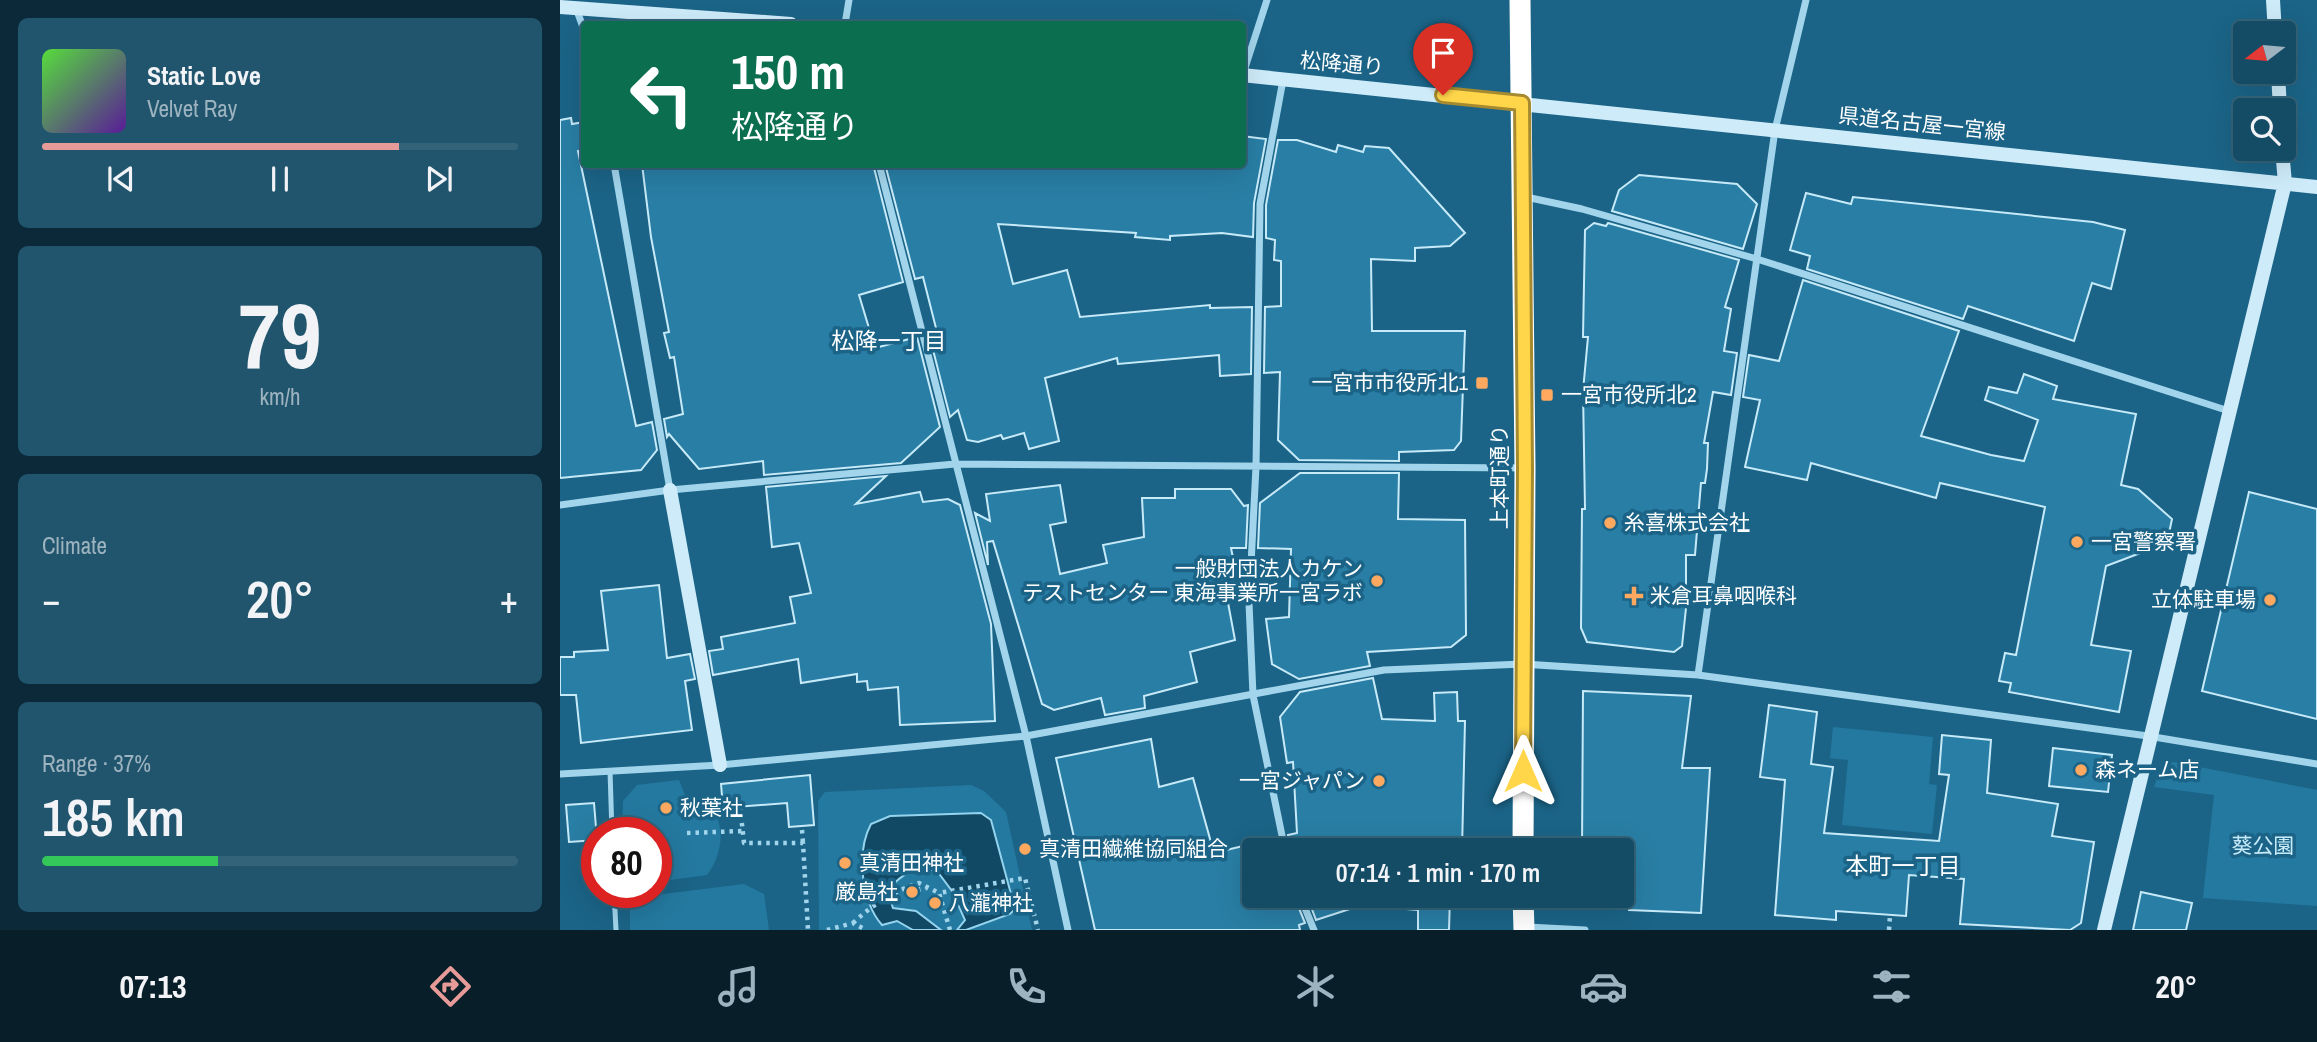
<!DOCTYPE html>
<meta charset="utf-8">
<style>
:root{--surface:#144b65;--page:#21556e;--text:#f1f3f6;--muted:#9db3bf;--line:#336379;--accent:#e69b98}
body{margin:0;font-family:"Archivo Narrow","Noto Sans JP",sans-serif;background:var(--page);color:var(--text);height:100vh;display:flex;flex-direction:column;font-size:26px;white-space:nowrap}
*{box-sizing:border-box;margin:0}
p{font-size:23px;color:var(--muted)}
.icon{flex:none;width:38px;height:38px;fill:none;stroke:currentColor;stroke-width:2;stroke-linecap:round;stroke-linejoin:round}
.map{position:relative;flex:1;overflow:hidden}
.details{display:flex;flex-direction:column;gap:18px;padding:18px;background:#0b2938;width:560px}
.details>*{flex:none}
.guide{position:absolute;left:21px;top:21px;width:665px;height:147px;border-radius:7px;box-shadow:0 7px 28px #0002,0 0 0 2px var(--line);background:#0b6e4f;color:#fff;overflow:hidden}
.needle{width:46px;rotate:254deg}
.controls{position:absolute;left:1673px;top:21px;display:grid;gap:14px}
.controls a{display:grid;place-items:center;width:63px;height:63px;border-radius:7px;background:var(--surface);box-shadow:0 7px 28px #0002,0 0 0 2px var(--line);font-size:35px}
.speed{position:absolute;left:21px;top:817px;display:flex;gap:14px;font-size:35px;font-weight:700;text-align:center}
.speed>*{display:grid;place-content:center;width:91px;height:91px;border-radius:50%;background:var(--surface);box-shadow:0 7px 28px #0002,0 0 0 2px var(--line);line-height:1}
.speed .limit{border:10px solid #d22;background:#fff;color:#111}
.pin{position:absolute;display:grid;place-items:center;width:60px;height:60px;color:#fff;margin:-72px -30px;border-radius:50% 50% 50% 0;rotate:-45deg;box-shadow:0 0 7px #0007}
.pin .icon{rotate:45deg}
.me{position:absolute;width:77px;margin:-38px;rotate:0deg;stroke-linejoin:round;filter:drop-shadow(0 0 5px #0008)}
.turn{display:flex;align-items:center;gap:24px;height:147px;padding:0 35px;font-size:32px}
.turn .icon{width:91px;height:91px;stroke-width:2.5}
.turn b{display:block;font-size:49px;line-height:60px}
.big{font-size:52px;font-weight:600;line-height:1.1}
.details .widget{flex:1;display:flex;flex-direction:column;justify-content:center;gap:10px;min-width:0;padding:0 24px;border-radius:10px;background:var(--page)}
.details .dial{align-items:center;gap:0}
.dial b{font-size:91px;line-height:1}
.song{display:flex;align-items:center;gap:21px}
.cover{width:84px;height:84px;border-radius:10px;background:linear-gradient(135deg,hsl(110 70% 55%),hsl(270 70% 35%))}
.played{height:7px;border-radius:4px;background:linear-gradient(90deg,var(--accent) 75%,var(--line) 75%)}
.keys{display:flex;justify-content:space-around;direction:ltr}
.heat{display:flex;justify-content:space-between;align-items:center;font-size:38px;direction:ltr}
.charge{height:10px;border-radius:5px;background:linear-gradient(90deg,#34c759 37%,var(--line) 0)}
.trip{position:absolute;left:682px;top:838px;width:392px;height:70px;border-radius:7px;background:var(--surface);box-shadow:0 7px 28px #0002,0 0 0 2px var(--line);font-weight:600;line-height:70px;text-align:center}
.tabs{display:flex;height:112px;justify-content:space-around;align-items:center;background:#081e28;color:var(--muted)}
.tabs .icon{width:49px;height:49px}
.tabs .selected{color:var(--accent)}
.tabs b{font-size:32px;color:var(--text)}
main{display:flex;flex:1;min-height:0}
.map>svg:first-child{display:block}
.green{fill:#2479a0}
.water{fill:#114965;stroke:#95d4ee;stroke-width:2}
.building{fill:#297ea5;stroke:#c7eaf9;stroke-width:2}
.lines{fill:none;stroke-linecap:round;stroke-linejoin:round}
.path{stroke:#a2d5ec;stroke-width:4.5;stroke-dasharray:3.5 5;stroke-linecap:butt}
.lane{stroke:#a2d5ec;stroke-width:5}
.street{stroke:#a2d5ec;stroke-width:7}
.secondary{stroke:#ceebf9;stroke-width:14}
.highway{stroke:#fff;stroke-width:21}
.route-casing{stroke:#a68a30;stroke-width:18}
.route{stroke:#ffd54a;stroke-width:12}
.poi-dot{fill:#fea95f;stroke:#1b6487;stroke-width:2.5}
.labels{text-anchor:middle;stroke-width:7;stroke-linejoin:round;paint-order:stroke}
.street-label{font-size:21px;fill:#fff;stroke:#1b6487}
.poi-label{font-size:21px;fill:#fff;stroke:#1b6487;text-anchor:start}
.park-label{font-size:21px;fill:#c7eaf9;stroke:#1b6487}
.neighbourhood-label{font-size:23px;fill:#fff;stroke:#1b6487}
</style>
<main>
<section class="details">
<div class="widget">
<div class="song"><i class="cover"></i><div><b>Static Love</b><p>Velvet Ray</p></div></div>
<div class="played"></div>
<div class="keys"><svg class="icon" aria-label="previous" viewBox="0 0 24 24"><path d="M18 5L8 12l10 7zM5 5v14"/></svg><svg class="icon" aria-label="pause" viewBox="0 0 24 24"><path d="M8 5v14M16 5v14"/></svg><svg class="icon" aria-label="next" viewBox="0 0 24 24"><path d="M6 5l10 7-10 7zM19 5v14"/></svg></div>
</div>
<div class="widget dial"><b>79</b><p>km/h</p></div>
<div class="widget"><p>Climate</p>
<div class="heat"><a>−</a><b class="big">20°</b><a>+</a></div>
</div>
<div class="widget"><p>Range · 37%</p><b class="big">185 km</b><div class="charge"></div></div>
</section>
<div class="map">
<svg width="1757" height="930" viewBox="0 0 1757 930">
<rect width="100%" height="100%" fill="#1b6487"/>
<path class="green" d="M1273,727L1373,737L1369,784L1377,785L1372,834L1282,825L1288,760L1270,758Z
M1614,762L1757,790V906L1643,898L1654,795L1594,787L1602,765Z
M119,780L127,800L142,799C168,817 164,853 147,875L96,882V833H62L63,801L77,785Z
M411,785L424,791L446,812L472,930H259L258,801L265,792Z
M184,884L204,894L209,930H70V910L87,896Z"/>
<path class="water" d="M421,813L431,820L455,909L450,914L406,930H397L405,920L392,891L377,871C354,864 342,875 327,890L333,908L356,911L381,930H353L337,921L322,925C301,901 296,852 311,824L330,816Z"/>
<path class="building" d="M11,118L12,124L24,122V150L18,151L76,426L92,422L97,450L81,470L0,478V120Z
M682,136L706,139L694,203L693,237L662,233L610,236V240L575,237L576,233L438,224L453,284L507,270L520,317L650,305V308L692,307L691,374L660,376L659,355L558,364L557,358L485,378L499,441L469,449L464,433L443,439L441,435L418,442L407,440L398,410L390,417L369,334L377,332L363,277L355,279L325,164H682Z
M718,140H737L776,152L778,145L803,152L805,146L829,148L905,233L890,246L855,248V261L811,259L812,331H905L901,441L894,450L839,452V461L739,460L718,440L720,372L704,373L705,307L721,306V261L714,260L715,240L706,238V205Z
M82,164H313L343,282L299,295L315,348L357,337L380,427L341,463L204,475L203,461L139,469L109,434L107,437L104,419L123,414L114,357L110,358L104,333L109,332L91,237Z
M1079,175L1177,184L1197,204L1183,249L1052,211L1059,190Z
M1246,193L1291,204L1293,197L1533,222L1565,230L1551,289L1532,283L1514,341L1408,306L1403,319L1247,269L1250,256L1230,250Z
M1034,223L1046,226L1048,223L1179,260L1165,307L1171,309L1164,351L1177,353L1171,395L1153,392L1144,443H1148L1147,469L1145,483H1141L1135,555H1126V608L1122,646L1114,652L1027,642L1021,628L1022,509H1025L1023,391L1028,337H1023L1025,230Z
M1243,280L1399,331L1361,436L1431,455L1464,461L1478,420L1425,400L1429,387L1457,393L1464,374L1497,386L1493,399L1576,414L1561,485L1578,489L1612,519L1607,543L1546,566L1531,645L1571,651L1559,712L1449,692L1451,683L1439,681L1445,653L1456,655L1485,507L1380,483L1376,498L1251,463L1247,480L1185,467L1200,400L1183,397L1189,355L1219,361Z
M740,473H839L838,519L905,520L906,635L891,647L807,652L810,666L739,679L712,664L706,619L729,617L731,549L698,548L700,503Z
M326,476L296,504L360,492L363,502L388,499L400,505L431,624L435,721L340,725L338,687L308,690L307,681L297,682V674L241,683L238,659L153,675L149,651L163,649L161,637L235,623L230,597L251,593L239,543L212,547L206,487Z
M500,485L506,522L490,525L500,574L547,563L543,545L584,537L582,498H615V489H671L684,506L688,505L686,548H671L676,573L663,576L675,640L630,652L637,682L584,696L585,708L545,715L541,698L494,710L482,704L433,541L427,542L428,565L415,513L430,521L426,494Z
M1689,492L1757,509V719L1642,691Z
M99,585L107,658L130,654L135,679L125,681L132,730L21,743L16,695H0V657H14V652L48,650L41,591Z
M813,678L822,719L875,721L874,693L897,692L898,721H905L902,850H731L728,835L737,833L733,762L727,763L720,717L740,692Z
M1023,691L1131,696L1122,768H1150L1141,913L1069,910V882H1062V850H1022Z
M1209,705L1257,712L1251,764L1273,767L1264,833L1379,841L1389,775L1379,774L1382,735L1431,740L1427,793L1498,804L1492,836L1534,842L1521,923L1510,930L1400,924L1404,879L1349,875L1346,916L1276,911V920L1215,915L1225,780L1200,777Z
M591,739L599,787L633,778L654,853L716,838L719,850H695V896H734L745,923L739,925L740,930H535L496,758Z
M1493,748L1552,755L1548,792L1489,786Z
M250,775L254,825L229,827L227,803L163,808L161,784Z
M34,803L37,840L9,842L6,805Z
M1581,892L1632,903L1626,930H1573Z
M747,896H830L756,920Z
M847,896H890L889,930H858V910L847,909Z"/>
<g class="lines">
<path class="path" d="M180,806L184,843H243L248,930
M242,830L243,843
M127,833L183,831
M357,890L367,888
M293,923C312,905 334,891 359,883L379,893
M267,930L293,923L306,930
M390,930L379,893L465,878L478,930
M1329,930L1330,915"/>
<path class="lane" d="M50,771L52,833
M54,892L56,930"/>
<path class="street" d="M16,8L24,30
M285,24L289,0
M683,74L707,0
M723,80L700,204L696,467L689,603L693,695L725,850
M54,164L110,490
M319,164L466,736L508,930
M966,197L1022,209L1197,259L1669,411
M0,505L110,490L395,464L964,468
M1138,675L1215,130L1246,0
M0,774L160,765L466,736L824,670L962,664L1138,675L1588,736L1757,764
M740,896L754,930
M968,927L1025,930"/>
<path class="secondary" d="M1713,0L1715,33
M0,7L231,24
M1718,72L1720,110
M682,75L1757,187
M110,490L160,765
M1544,930L1725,183L1722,149"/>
<path class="highway" d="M960,0L965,468L963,850
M963,896L964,930"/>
</g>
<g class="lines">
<defs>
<path id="route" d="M883,95L962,103L965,468L963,771"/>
</defs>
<use href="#route" class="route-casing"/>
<use href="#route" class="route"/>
</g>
<g class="poi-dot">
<rect x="915" y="376" width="14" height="14" rx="3.5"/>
<rect x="980" y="388" width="14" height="14" rx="3.5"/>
<circle cx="1050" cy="523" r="7"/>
<circle cx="1517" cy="542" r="7"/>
<circle cx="817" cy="581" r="7"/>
<path d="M1070.5 585.5h7v7h7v7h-7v7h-7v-7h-7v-7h7z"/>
<circle cx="1710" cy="600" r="7"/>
<circle cx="1521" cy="770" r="7"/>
<circle cx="819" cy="781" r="7"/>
<circle cx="106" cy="808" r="7"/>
<circle cx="465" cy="849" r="7"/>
<circle cx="285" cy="863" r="7"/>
<circle cx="352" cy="892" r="7"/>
<circle cx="375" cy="903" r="7"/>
</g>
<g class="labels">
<g class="street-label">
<text transform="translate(782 64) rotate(5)" y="7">松降通り</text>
<text transform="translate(1362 124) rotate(6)" y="7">県道名古屋一宮線</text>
<text transform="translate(940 477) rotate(-90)" y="7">上本町通り</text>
</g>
<g class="poi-label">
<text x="908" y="390" text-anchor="end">一宮市市役所北1</text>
<text x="1001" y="402">一宮市役所北2</text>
<text x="1064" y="530">糸喜株式会社</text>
<text x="1531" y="549">一宮警察署</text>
<text x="803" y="576" text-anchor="end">一般財団法人カケン<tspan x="803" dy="24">テストセンター 東海事業所一宮ラボ</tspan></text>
<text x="1090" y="603">米倉耳鼻咽喉科</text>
<text x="1696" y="607" text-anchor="end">立体駐車場</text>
<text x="1535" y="777">森ネーム店</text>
<text x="805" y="788" text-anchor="end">一宮ジャパン</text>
<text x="120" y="815">秋葉社</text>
<text x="479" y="856">真清田繊維協同組合</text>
<text x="299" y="870">真清田神社</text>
<text x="338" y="899" text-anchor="end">厳島社</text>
<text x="389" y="910">八瀧神社</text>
</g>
<g class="park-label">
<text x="1703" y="853">葵公園</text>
</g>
<g class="neighbourhood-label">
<text x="329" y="349">松降一丁目</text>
<text x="1343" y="874">本町一丁目</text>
</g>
</g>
</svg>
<div class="controls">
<a><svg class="needle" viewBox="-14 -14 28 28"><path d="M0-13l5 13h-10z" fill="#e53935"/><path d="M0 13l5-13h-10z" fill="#9db3bf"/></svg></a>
<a><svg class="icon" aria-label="search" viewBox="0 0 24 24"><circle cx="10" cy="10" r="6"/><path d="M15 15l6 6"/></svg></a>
</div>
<div class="speed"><div class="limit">80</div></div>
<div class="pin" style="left:883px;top:95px;background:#d93025"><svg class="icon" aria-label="arrive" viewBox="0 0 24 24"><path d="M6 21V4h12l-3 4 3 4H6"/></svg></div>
<svg class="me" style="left:963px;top:771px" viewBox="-20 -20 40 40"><path d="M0-17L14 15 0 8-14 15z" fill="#ffd54a" stroke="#fff" stroke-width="4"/></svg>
<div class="trip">07:14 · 1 min · 170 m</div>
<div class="guide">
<div class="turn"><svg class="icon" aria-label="left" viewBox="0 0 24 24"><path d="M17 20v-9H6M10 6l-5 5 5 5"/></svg><div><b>150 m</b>松降通り</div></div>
</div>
</div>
</main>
<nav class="tabs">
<b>07:13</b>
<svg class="icon selected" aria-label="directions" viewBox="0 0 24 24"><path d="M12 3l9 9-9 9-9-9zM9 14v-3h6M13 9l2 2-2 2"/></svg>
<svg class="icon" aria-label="music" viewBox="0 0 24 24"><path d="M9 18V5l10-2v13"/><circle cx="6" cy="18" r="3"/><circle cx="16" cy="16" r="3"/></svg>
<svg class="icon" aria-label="phone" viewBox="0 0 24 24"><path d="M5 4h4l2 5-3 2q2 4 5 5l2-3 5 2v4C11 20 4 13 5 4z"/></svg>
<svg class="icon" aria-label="climate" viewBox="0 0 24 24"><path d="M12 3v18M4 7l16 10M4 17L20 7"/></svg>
<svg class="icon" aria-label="car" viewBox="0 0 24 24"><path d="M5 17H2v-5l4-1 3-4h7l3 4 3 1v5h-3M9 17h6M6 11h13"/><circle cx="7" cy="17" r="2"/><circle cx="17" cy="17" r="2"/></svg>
<svg class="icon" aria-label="filters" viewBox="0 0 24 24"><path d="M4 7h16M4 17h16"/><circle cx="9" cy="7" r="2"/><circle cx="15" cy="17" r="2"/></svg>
<b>20°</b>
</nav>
